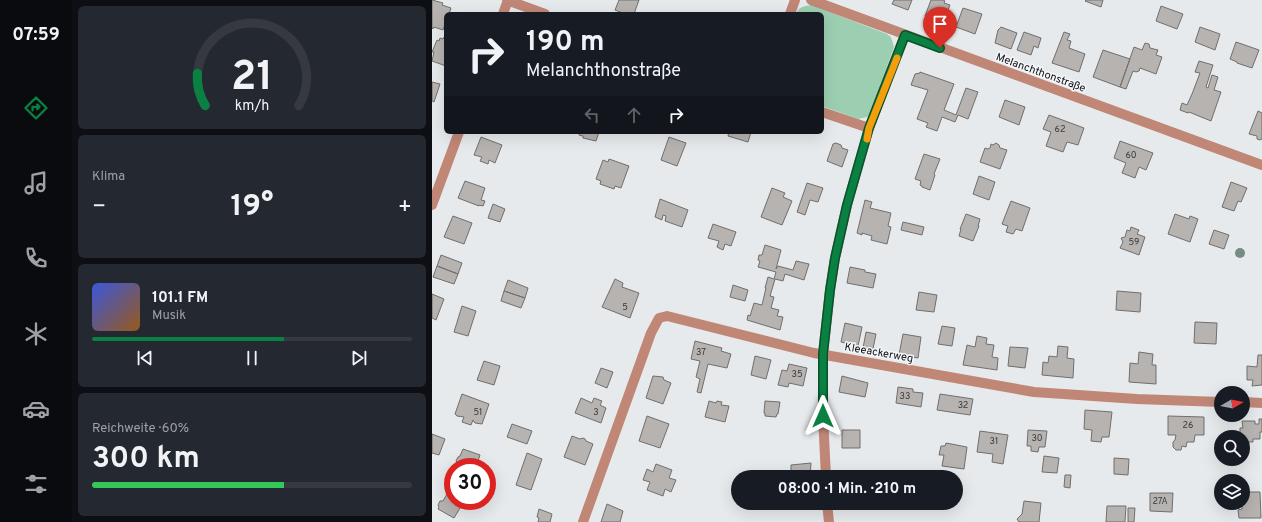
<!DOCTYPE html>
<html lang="de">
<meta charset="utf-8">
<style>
:root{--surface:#171b24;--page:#242831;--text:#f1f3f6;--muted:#9ea1a6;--line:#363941;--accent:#0b8043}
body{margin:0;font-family:Overpass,sans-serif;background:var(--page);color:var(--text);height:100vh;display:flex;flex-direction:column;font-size:15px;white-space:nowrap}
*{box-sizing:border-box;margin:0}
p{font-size:13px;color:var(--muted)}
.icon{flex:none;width:22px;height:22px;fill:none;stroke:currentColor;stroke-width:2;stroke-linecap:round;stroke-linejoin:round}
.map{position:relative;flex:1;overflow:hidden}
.drawer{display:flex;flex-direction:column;gap:6px;padding:6px;background:#0d0f14;width:360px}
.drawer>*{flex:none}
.banner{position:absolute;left:12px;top:12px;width:380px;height:122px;border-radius:6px;box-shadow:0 4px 16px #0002;background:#171b24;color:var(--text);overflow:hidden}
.needle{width:26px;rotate:80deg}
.tools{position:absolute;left:782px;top:386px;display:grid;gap:8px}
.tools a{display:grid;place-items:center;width:36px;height:36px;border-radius:50%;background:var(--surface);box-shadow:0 4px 16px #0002;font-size:20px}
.speed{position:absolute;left:12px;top:458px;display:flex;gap:8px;font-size:20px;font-weight:700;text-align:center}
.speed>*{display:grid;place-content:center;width:52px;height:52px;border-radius:50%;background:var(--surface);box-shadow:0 4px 16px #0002;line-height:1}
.speed .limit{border:6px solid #d22;background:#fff;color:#111}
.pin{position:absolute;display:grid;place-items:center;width:34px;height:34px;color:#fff;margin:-41px -17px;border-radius:50% 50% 50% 0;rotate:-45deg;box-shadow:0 0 4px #0007}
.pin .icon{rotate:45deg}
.me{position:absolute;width:44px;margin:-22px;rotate:0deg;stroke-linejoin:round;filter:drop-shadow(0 0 3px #0008)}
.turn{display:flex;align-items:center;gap:14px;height:84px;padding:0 16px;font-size:18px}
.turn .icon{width:52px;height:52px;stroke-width:2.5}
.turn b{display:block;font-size:28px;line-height:34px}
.lanes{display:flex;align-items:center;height:38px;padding:0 16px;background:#0003;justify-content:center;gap:20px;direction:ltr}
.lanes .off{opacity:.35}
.big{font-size:30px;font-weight:700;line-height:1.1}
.drawer .tile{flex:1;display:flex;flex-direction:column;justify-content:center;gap:6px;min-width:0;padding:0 14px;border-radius:6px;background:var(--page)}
.drawer .dial{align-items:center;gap:0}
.dial svg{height:104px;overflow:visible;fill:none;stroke:var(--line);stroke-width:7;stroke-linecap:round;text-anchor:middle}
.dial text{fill:var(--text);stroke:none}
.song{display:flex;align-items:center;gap:12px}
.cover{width:48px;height:48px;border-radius:6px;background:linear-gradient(135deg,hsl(230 70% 55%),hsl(30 70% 35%))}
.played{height:4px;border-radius:2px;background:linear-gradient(90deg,var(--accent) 60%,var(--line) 60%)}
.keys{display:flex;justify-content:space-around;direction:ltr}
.heat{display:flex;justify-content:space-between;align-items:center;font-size:22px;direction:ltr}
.charge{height:6px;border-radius:3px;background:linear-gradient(90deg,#34c759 60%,var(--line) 0)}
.trip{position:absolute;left:299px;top:470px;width:232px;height:40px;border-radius:20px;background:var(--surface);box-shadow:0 4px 16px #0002;font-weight:700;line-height:40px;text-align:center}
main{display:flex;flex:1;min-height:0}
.dock{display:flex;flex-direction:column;width:72px;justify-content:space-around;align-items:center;background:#090b0e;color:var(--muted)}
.dock .icon{width:28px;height:28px}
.dock .current{color:var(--accent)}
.dock b{font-size:18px;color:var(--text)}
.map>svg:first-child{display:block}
.green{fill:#9ccfb2}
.building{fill:#b6b3b1;stroke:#716f6d}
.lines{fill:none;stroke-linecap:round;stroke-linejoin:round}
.minor{stroke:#c08777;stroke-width:10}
.tree{fill:#778c83}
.route-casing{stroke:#07532c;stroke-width:10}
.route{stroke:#0b8043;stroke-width:7}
.slow{stroke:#f59e0b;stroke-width:7}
.labels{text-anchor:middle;stroke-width:3;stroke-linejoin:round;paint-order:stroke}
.number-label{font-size:9px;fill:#3a3a3a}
.street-label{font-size:11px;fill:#101112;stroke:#f4f7fa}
</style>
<main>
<nav class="dock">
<b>07:59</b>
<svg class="icon current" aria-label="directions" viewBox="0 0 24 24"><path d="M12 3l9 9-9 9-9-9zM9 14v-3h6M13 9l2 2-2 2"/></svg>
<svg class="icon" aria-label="music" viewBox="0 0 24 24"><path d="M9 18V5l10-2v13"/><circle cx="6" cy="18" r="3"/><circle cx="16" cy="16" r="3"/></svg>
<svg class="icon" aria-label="phone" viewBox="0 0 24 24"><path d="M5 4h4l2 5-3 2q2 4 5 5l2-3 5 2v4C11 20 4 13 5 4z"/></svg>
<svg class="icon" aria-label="climate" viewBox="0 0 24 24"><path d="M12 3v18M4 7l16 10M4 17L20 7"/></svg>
<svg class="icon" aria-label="car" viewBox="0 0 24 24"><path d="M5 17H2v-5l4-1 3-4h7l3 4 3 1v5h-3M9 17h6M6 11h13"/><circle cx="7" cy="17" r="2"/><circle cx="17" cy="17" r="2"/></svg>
<svg class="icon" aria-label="filters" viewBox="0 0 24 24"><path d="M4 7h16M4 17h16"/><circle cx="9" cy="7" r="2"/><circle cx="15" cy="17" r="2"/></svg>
</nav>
<section class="drawer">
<div class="tile dial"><svg viewBox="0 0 100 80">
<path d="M14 69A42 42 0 1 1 86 69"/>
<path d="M14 69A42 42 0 0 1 8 44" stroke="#0b8043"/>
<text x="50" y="56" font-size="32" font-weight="700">21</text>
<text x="50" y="72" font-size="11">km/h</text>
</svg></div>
<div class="tile"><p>Klima</p>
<div class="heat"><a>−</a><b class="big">19°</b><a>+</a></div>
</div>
<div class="tile">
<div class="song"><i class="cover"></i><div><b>101.1 FM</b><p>Musik</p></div></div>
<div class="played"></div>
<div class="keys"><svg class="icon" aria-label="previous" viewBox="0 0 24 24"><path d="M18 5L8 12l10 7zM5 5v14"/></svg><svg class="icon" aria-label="pause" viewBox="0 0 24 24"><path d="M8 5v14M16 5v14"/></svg><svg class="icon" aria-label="next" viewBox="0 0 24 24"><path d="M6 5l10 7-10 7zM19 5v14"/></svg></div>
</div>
<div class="tile"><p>Reichweite · 60%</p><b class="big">300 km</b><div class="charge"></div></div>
</section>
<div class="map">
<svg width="830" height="522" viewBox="0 0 830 522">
<rect width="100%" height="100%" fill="#e7eaec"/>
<path class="green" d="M379,5L455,34L459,37L462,47L438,114L435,117L426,119L390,106V14H364C366,7 373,6 379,5Z"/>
<path class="building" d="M0,0L11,3L10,5L19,8L17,14H14V21L11,30L2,27L1,29L0,28Z
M187,0H207L202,14H193L183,10Z
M462,0H480L476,10L460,4Z
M499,0H511L513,1L512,3L518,5L511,22L493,16Z
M654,0H671L669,7L653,1Z
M729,6L751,14L745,29L724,21Z
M531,8L550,14L543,34L524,27Z
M569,27L585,33L579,49L563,43L566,30Z
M768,27L788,34L783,50L763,42Z
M592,32L609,38L606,48L602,46L599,55L585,50Z
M632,32L638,34L635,40L639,41L637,48L653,54L647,72L620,63Z
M12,37L14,38V66L0,61L2,52H0L5,40L7,41L8,38L11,39Z
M804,42L827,50L820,68L805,63V62L798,59Z
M713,43L717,44L718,48L726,50L724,55L730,57L724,74L708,68L707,71L704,72L701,71L694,89L688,87L702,47L710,50Z
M671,50L698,59L688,87L661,77Z
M767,61L781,65L774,87L776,88L780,75L786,77L782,90L789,92L779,121L757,112L756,113L748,110L750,103L755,105L760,94L768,73L763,72Z
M488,72L522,84L512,110L524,115L534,88L546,92L536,119L526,115L523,122L510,117L505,131L494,127L496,123L485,119L496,90L479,85L483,74L488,73Z
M0,82L8,84L2,102L0,101Z
M573,100L593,107L587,125L567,117Z
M826,111L830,113V139L828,140L825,139V136L817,134Z
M617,115L652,128L646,145L635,142L631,152L614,146L619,132L611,129Z
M148,132H167L164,141L151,138V136L147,135Z
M297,132H319L316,142L296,136Z
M49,137L70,145L63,163L57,160L56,164L48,161L50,157L42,155Z
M237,137L254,143L245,166L229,160Z
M688,141L721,153L714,170L707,167L703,178L690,173L694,163L682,158Z
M404,143L409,145L410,148L416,150L410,167L395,161L401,144Z
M564,143L567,145L568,148L575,150L568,169L548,162L553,148L556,149L558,148L559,144L561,145Z
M492,154L508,159L502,174L503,175L498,190L490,187V186L488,185L489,181L483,179Z
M177,159L197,166L189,188L183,186L182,189L168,184L169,181L164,179L171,160L176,162Z
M547,176L563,182L557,200L541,194Z
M33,181L53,188L49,200L53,201L51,206L47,205V206L26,198Z
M799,182L815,188L809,202L806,201L802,211L790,207Z
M375,183L391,188L386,202L378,200L373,215L365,212Z
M340,188L353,193L351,197L360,201L350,225L329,217Z
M228,199L256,210L250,227L233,221L234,216L231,215L230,220L223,217Z
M433,200L440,202L438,208L459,213L456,226L459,227L455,244L439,240L440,236L430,233V235L425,233Z
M579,201L598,208L590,231L584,229L581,234L574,232L576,226L570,224Z
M61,204L73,209L68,222L56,218Z
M534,214L548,219L546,226H547L541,241L527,236L529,229H528Z
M743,214L757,219L758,216L766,219L758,242L736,234Z
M21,216L40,223L32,244L12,237Z
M471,222L492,227L490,235L469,230Z
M281,224L304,232L299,246L293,244L291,250L285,247L287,241L276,238Z
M699,227L707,230L705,234L713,237L707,255L688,248L691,242L689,238L693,237L695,230L698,231Z
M782,230L797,235L792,249L777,244Z
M333,245L349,250L344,269L346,266L361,270L364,261L377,264L372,280L353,274L351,281L343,279L338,296L342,297L339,308L347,310L345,316L351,317L348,330L315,320L316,315L318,316L322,303L330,305L334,288H333L336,277L342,279L344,272L326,267L328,261L326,260L327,255H330Z
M9,255L30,263L26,274L5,266Z
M5,266L26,274L22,284L1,277Z
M418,267L433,270V272L444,274L441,288L415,283Z
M183,279L191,283L190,287L207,293L198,318L170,307Z
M76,280L96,288L93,298L72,291Z
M301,285L316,290L313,301L298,297Z
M72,291L93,298L89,308L69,301Z
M685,291L709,293L708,312L684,310Z
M487,292L505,295L502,312L484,310Z
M0,294L12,299L4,320L0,318Z
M30,306L44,311L36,336L22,332Z
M763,322L785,323L784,344L762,343Z
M413,323L430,327L426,346L409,342Z
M510,326L523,328L520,346L506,344Z
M434,332L444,334L441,349L431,348Z
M471,334L489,337L486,358L467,355Z
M545,336L555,338L554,344L562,345L560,357L566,358L565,370L531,365L535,345L543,347Z
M263,341L290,348L289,351L299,354L295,368L276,364L269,393L265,392L268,379L264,377L268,361L259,359Z
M626,346L636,347L635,358L642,359L641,378L610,375L611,362L616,363L617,356L625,357Z
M578,347L596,348L593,368L576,366Z
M707,352L721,354L720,365H724V384L697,382L698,363L706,364Z
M826,355H830V385L820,386L821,380H815V366L825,367Z
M323,356L339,360L334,379L319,375Z
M52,361L68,366L62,385L45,380Z
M357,364L375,368L371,386L357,383L356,387L346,385L350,370L355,371Z
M169,368L181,372L175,388L163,383Z
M221,376L231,377L232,380L239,383L231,404L214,398Z
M410,376L436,383L433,397L407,392Z
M466,387L481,389V392L491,393L489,407L464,403Z
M30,394L57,404L50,424L43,423L41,420L39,425L30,422L32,417L25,416L23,414Z
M508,394L541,399L538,415L505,410Z
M149,398L160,403L162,398L170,401L168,405L174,408L169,423L143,413Z
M277,401L284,403L285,401L290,402L289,405L297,406L293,422L273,417Z
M333,401L348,402L346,414H345L344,417L333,416V413H332Z
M653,410L680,412L677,437H670L669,442L659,441L660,430L652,429Z
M215,416L237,424L228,448L207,441Z
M736,416L772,417V435H763L762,442H755L754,447L750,446L749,450H744L741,447V442L743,440L744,435H736Z
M827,419H830V432H828V439H821V442H811L810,434H808V428H811L810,421H823V424H827Z
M80,424L100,431L95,444L75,437Z
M410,430H428V448H410Z
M596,430L615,431L613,447H607L606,452L599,451V446H595Z
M548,431L576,435L571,464L560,462L561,454L545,452Z
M0,434L13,439L7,455L0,453Z
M140,436L148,439L151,438L153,439L154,441L161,444L153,465L132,457Z
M514,443L535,447L532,469L510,466L512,455H507L509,446H513Z
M31,449L48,455L44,467H30L25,465L26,464L24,461L26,457L28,456Z
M95,453L110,459L99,490L84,485Z
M612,456L627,458L625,473L610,472Z
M682,458L697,459L696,475L682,474Z
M379,463L378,477H348V473H359V465Z
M224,464L240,470L237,478L244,480L239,492L233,489L231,496L215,490L218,482L211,480L215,469L221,472Z
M633,475H639L638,488L632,487Z
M811,492H828L829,518H807L806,510L810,509Z
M718,493H741L740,512L718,511Z
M15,494L21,497V501H28L31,503L22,518L6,509L7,507L6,505L8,501H11Z
M592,501L609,503L607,522H587L585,519L590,514Z
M412,503H430V508L412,509Z
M175,504L191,511L188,522H169Z
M675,506H694L693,522H674Z
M696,508H703L702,522H696Z
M107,509L120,514L118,522H106L107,518L105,517Z"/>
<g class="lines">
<path class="minor" d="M75,0L113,14
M379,0L830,165
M71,14L76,0
M358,14L363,0
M390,112L437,128
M0,205L27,132
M811,402L830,403
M394,477L391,416V354L398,290L403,258L415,205L437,128L473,35
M395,503L397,522
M151,522L219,333L227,318L235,316L382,353L602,392L705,399L789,402"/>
</g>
<circle class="tree" cx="808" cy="253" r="5"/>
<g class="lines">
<defs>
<path id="route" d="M391,416V354L398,290L403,258L415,205L437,128L473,35L508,48"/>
</defs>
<use href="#route" class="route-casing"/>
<use href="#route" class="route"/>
<path class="slow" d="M435,139L437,128L465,58"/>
</g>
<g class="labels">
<g class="number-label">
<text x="628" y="132">62</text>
<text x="699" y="158">60</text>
<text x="702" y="245">59</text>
<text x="193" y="310">5</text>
<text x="269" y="355">37</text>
<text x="365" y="377">35</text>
<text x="473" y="399">33</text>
<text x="531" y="408">32</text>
<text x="46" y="415">51</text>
<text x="164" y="415">3</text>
<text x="756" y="428">26</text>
<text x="605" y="441">30</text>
<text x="562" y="444">31</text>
<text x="728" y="504">27A</text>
</g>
<g class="street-label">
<text transform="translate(609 72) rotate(20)" y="4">Melanchthonstraße</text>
<text transform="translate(447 352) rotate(10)" y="4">Kleeackerweg</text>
</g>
</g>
</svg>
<div class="tools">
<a><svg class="needle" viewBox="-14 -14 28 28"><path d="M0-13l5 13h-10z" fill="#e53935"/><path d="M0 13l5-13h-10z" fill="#9ea1a6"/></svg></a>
<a><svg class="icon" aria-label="search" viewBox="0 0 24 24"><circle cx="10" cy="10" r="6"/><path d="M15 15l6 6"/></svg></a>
<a><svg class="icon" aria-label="layers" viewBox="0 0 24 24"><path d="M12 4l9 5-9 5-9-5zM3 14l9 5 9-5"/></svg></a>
</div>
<div class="speed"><div class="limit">30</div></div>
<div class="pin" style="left:508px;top:48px;background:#d93025"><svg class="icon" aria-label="arrive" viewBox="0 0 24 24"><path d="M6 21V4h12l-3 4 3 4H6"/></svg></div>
<svg class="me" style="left:391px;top:416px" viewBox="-20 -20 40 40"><path d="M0-17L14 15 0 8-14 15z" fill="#0b8043" stroke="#fff" stroke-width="4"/></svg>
<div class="trip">08:00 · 1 Min. · 210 m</div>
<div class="banner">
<div class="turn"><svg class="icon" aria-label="right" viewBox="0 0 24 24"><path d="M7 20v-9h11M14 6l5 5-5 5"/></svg><div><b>190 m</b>Melanchthonstraße</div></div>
<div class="lanes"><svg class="icon off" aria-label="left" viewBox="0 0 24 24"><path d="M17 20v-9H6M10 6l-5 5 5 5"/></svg><svg class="icon off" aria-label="ahead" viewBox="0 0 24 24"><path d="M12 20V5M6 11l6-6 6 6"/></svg><svg class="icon" aria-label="right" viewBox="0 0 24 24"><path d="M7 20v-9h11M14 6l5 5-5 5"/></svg></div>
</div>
</div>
</main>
